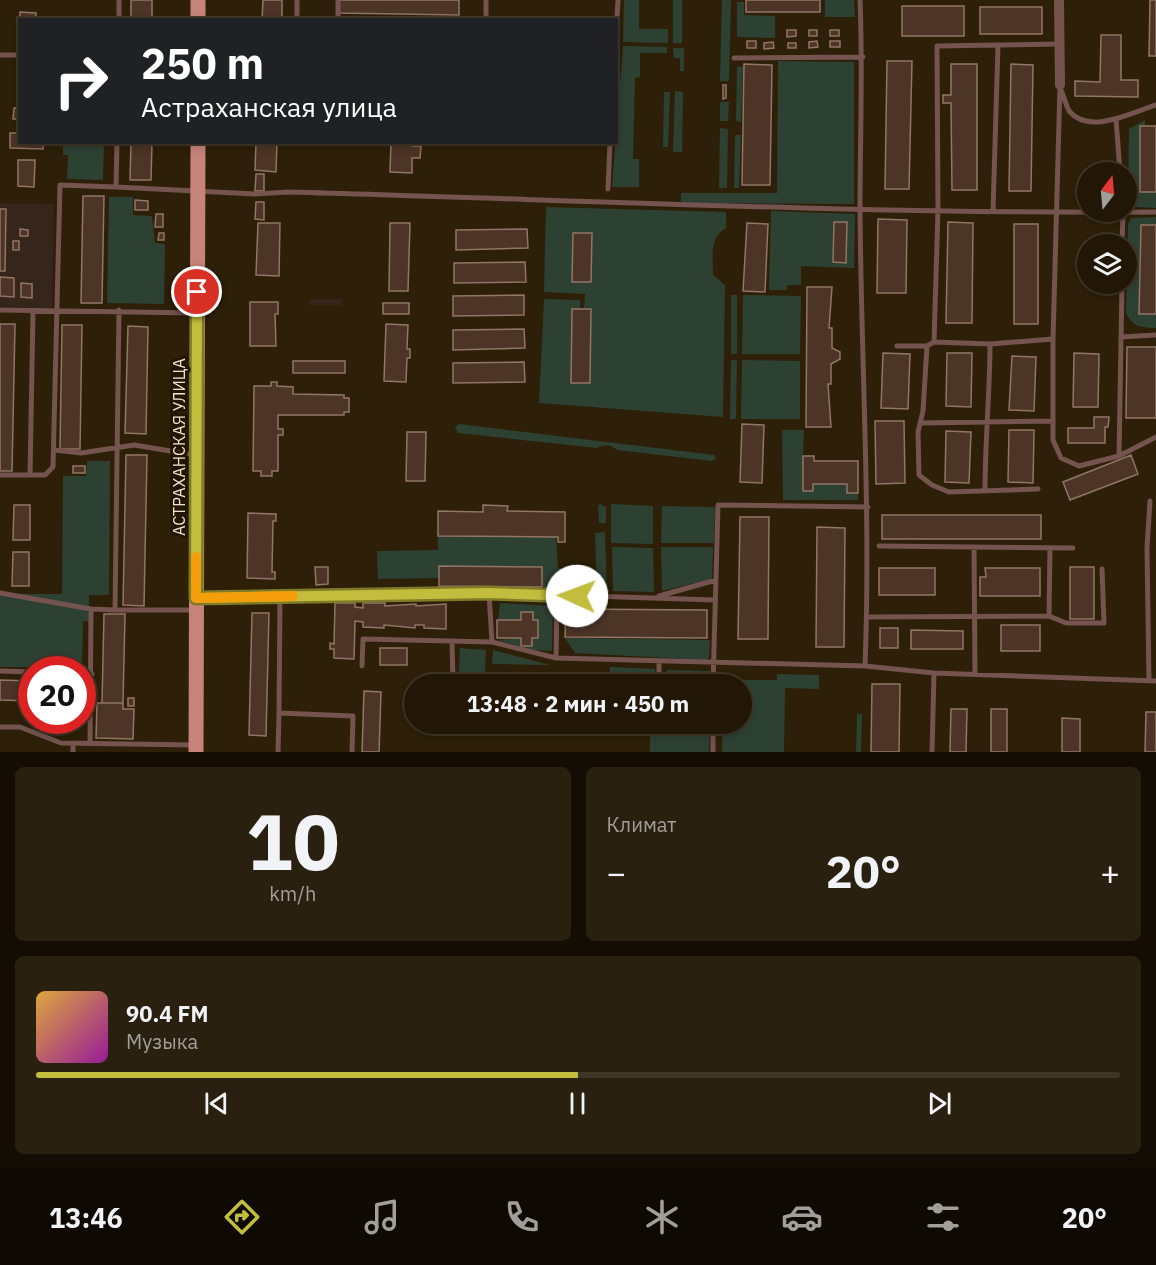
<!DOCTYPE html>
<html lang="ru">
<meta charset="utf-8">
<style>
:root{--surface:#221706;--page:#2a2010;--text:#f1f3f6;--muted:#a29f9b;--line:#3f3628;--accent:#c3bd3e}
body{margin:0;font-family:"IBM Plex Sans",sans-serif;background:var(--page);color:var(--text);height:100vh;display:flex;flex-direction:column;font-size:22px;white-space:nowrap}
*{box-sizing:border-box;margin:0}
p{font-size:20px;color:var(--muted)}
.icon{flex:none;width:33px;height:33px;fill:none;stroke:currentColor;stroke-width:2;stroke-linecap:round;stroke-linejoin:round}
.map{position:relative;height:752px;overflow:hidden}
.details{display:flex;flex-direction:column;gap:15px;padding:15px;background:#130d03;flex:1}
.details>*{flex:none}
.hud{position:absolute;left:18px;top:18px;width:600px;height:126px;border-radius:0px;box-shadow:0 3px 9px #0003,0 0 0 2px var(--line);background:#202124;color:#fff;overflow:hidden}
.needle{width:39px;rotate:16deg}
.controls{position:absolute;left:1077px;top:162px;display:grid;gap:12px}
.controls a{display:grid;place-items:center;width:60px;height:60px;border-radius:50%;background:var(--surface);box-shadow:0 3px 9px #0003,0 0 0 2px var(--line);font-size:30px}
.speed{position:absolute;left:18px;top:656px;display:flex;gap:12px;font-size:30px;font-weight:700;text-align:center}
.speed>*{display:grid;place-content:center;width:78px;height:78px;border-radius:50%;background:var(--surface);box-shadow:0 3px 9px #0003,0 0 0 2px var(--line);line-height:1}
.speed .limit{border:9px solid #d22;background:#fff;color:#111}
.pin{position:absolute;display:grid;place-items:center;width:51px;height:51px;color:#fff;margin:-26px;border:3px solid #fff;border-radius:50%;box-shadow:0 2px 6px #0007}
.me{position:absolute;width:66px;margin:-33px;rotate:272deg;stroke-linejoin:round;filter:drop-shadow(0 0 4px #0008)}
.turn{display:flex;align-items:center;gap:21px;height:126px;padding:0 24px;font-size:27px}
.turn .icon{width:78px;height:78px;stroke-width:2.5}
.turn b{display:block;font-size:42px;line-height:51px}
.big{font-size:45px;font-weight:700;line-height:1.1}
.details .widget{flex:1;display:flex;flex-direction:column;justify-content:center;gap:9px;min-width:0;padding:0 21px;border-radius:9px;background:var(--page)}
.details .dial{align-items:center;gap:0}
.dial b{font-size:78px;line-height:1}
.song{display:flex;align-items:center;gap:18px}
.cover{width:72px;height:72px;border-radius:9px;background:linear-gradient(135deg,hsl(40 70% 55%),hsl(300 70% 35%))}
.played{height:6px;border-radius:3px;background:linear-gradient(90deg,var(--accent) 50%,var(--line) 50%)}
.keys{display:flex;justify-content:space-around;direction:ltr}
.heat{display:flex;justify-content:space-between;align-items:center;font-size:33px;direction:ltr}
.details .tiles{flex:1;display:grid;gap:15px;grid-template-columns:1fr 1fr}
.widget:last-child{grid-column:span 2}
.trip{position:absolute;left:404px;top:674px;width:348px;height:60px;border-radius:30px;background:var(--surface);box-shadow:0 3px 9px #0003,0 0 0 2px var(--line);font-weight:700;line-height:60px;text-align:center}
.tabs{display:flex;height:96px;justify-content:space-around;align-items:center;background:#0e0902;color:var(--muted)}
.tabs .icon{width:42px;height:42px}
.tabs .active{color:var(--accent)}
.tabs b{font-size:27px;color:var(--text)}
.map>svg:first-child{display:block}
.industrial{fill:#35251b}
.green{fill:#2d4133;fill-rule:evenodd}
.building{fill:#4c3426;stroke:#917566;stroke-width:1.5}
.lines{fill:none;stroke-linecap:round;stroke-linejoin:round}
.service{stroke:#75534e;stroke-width:5}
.minor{stroke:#75534e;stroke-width:10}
.primary{stroke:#c78379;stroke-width:15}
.route-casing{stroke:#7f7b28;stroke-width:15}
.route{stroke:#c3bd3e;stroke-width:10}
.slow{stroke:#f59e0b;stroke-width:10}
.labels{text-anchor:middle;stroke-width:6;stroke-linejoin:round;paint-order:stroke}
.street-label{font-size:16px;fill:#ece3d5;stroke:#231601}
</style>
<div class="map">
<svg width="1156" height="752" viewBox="0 0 1156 752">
<rect width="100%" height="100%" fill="#2d1f08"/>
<path class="industrial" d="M0,203L54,204L52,307L49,309L0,306Z
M309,299H342V305H309Z"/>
<path class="green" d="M624,0H639V29H668V43L623,42Z
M673,0H682V43H673Z
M722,0H731L729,81H720Z
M825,0H854L855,17H825Z
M737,2H744V15L775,16V38L737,37Z
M623,46L667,47V53H640V77L635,78L633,159H639V187H612Z
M673,48H684V71H680V58H674Z
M778,61L854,62V204L681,203V193H777Z
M737,66L743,67L741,122L736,121Z
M675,91L683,92L682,152H673Z
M664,92H670L668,147H663Z
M720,102H729L728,121H720Z
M1145,120V126L1140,127V192H1156V208L1134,207L1128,200L1129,129Z
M720,128L728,129L727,188H719Z
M735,135H741L739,188H734Z
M63,143H104L103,180L67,179L68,155H63Z
M109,197H133V215L152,216L155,243L165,244L164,304L107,303Z
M546,207L726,212V228C709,237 713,258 713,275L725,285L723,417L539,403L544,299L580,300V308H584L585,294L544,292ZM573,233H592L591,282L572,281ZM572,309L591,310L590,383L571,382Z
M771,211L855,214L854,268L801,266V285H787V290H769ZM834,222H846L845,263L833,262Z
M1156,217V225H1141L1140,314H1156V328C1141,328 1133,327 1126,313L1128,224L1131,218Z
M731,295H737V354H731Z
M743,295L801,296L800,354H742Z
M731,360H737L736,419H730Z
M742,360L800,361V419H741Z
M459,424L714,455L716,459L712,461L617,450C611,444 604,444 597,448L458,433L455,428Z
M782,430H804L803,456L813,484H847V493H858V500H783Z
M87,461H110L109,595H89V621H83L82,667H0V594H62L63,476H86Z
M600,504L606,507V522L603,524L599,522L598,506Z
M611,504L653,506V544L611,543Z
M662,506L715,507L714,543H661Z
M605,532L607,593H597L595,533Z
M438,536L556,537L558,568L567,569L568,593L542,587V567L439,566V578L378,579L377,551L438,550Z
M612,547L653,548L654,592L613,591Z
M661,547H713L712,579L662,591Z
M500,603L553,606L552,651L531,650L498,640L521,638V646H532V638H538V620H498Z
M565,638L710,640L709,658L705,660L575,653Z
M460,648L486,650L485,672H459Z
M493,650L550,665L492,664Z
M610,667L655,669L657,684H610Z
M667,670L710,671V684H665Z
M777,674L819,675V689L785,688L784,752H722L723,723H741V684H723V680H777Z
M857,714H862L861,752H856Z
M650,723H710L709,752H650Z"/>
<path class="building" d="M131,0H152V20H131Z
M263,0H282V20H262Z
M338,0H459V15L338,13Z
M746,0H820V12H746Z
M1150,0H1156V56H1149Z
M902,6H964V36H902Z
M980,7H1042V34H980Z
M20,12L36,13V20H20V41H19Z
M787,30H796V36L787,37Z
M809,30H817V36H809Z
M830,30H839V36H830Z
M1101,35H1121V80H1138V97L1075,96V81L1100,82Z
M747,41H756V48H747Z
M817,41L818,47L809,48V42Z
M830,41H840V47H830Z
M773,42L774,48L764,49V43Z
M788,43H796V48H788Z
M887,61H912L909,189H885Z
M744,64L772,65L770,185H742Z
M951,64H977V190H952L951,103H943V95H951Z
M1011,64L1033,65L1031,191H1009Z
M723,85H726V98L723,99Z
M14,108H20V142H44L43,149L10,148V133H19V119H13Z
M1140,126H1156V192H1140Z
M131,142H152L151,180H130Z
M256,142H277L276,172L255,170Z
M391,142H413V146H421L420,158H412V173L390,172Z
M18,160H35L34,187L18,186Z
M256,174H264V191H255Z
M83,196H104L102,303H81Z
M135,200L148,201V210H135Z
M256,202H264V220L255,219Z
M0,209H6L5,271H0Z
M156,214H163V227H155Z
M878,219L907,220L906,293H877Z
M834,222H847L846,263L833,262Z
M948,222L973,223L972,323H946Z
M258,223H280L279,276L256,275Z
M390,223H410L408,291H389Z
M747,223L768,224L765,292L743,291Z
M1014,224H1038V324H1014Z
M1141,225H1156V314H1139Z
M20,229L28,230V236H20Z
M527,229L528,248L456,250V230Z
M159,233H164V240H158Z
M573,233H592L591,282H572Z
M13,241H19V250H13Z
M525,262L526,282L454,283V263Z
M0,277L14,278V297L0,296Z
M21,283L32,284V298L21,297Z
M807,287H832L829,328H832V348L840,352V359L831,364V384H828L831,427H806Z
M524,295V315L453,316V296Z
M250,302H278V314H275L276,346H250Z
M383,303H409V314H383Z
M572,309H591L590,383H571Z
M0,324H15L12,471H0Z
M386,324L408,325L407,349H410V358H407L406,382L384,381Z
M62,325H82L80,449H60Z
M128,326L148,327L146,434L125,433Z
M524,329L525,348L453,350V330Z
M1127,347H1156V418H1126Z
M883,353L910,354L908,409L881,408Z
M947,353H972L971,407L946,406Z
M1074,353L1099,354L1098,407H1073Z
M1012,356L1036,357L1034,411L1009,410Z
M293,361H345V373H293Z
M524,362L525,382L453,383V363Z
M271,382H277V386L293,387V394L344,395V398H349V412H344V415H278V429H283V435H278V471H272V476H261V471H253L254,386H271Z
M1094,417H1109L1108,427H1105V443H1068V428H1094Z
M875,421H904L905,483L876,484Z
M742,424L764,425L762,483L740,482Z
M1009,430H1034L1033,483L1008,482Z
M946,431L971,432L969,483L945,482Z
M407,432H426L425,481H406Z
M126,455H147L144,606L123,605Z
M1131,455L1138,474L1070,500L1063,482Z
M803,456H814V461H858V493H847V484H813V491H803Z
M73,466H85V473H73Z
M14,505H30V540H13Z
M483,505L508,506L507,511L565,512V542H558V537L438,536V511L483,512Z
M248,513L276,514V521H273L272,572H275V579L247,578Z
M882,515H1041V539H882Z
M740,517H769L768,639H738Z
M817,527L845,528L844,647H816Z
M13,552H29V586H12Z
M439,566L542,567V587L439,586Z
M315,567H328V584L316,585Z
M1070,567H1094V619H1070Z
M570,568H587V580H570Z
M879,568H935V595H879Z
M985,568H1040V596H980V577H986Z
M335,603H355V607L363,608V603H385V606L416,604V606L446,604V629L424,628V625H415V628L384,625V628L363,627V622L355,621L354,659L334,658V649H330V643L334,644Z
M566,609L707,610V638L565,637Z
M521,612H533V620H538V638H532V646H521V638H497V620H521Z
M252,613H269L266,736L249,735Z
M104,614H125L123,703H102Z
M1001,625H1040V651H1001Z
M880,628H898V648H880Z
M911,630L963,631V649H911Z
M380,648H407V665H380Z
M0,680L32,681V701L0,700Z
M499,681L606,682V684H499Z
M872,684H900L899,752H871Z
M364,691L381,692L379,752H362Z
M128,698H134V706H128Z
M97,703H123V709H134L133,739L96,738Z
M951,709H967L966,752H950Z
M991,709H1007V752H991Z
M1146,712H1156V752H1145Z
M1062,718L1080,719V752H1062Z"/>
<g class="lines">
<path class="service" d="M486,0V20
M860,0C863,70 860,139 860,208C861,362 871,512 865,666
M338,19L456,20
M338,19V0
M119,20V0
M297,20V0
M616,33L618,0
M998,45L1059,44
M0,55H20
M734,58L863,57
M1061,90C1064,96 1066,107 1070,112C1090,135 1133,112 1156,105
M1116,119L1120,172
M117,142L116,187L255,194L289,192C578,200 867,214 1156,212
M608,189L610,142
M993,211L998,45L937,46L938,210L934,342L927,346L923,411L918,432L919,475L932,485L949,492L1038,489
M1122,244L1123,212
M0,310L195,313
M119,310L115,610H195
M1121,337L1156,335
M1053,339V440L1061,458L1079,466L1119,456L1156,437
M934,342L990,344L1053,339L1060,85
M897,346H927
M920,423L1053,421
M54,450L81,453L134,445L195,455
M1119,456L1122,284
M0,475H45L53,467L60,185L116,187
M30,475L33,312
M985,490C985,440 990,393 990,344
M879,546L1073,548
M974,548L975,673
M0,593L91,609L115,610
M557,595L715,600
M659,596L716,580
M197,598L489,593
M1049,616L1050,548
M867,617L1049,616L1066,623H1104L1102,569
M452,641L453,684
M556,658L557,595L489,593L492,642L556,658L865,666L934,673L1156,681
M362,666L363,639L492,642
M0,671L32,672
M82,674H92
M1149,681L1147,548L1150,501
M659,684V661
M713,684L718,505L868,507
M279,713L280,597
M0,727H20L61,743L194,745
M90,743L91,609
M73,752V743
M278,752L279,713L353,716L352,752
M713,752V723
M932,752L934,673"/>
<path class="minor" d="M1059,0L1060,85"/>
<path class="primary" d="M198,20V0
M196,752L198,142"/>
</g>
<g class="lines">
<defs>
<path id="route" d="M197,292L196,598L489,593L577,596"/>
</defs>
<use href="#route" class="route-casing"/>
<use href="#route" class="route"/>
<path class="slow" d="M196,557V598L293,596"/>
</g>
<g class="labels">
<g class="street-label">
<text transform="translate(179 447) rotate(-90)" y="6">АСТРАХАНСКАЯ УЛИЦА</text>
</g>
</g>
</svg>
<div class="controls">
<a><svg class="needle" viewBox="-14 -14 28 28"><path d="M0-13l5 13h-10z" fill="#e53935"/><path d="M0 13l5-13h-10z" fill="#a29f9b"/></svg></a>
<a><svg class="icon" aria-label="layers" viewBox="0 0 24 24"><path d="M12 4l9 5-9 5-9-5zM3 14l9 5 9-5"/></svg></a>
</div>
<div class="speed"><div class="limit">20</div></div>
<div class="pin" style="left:197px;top:292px;background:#d93025"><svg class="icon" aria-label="arrive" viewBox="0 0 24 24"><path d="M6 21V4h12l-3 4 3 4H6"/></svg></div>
<svg class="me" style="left:577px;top:596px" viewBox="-20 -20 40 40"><circle r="19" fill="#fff"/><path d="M0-13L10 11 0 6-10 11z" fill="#c3bd3e"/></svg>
<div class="trip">13:48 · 2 мин · 450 m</div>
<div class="hud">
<div class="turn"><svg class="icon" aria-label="right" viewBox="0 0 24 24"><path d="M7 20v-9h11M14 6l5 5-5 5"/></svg><div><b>250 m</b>Астраханская улица</div></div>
</div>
</div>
<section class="details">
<div class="tiles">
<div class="widget dial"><b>10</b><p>km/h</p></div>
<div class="widget"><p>Климат</p>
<div class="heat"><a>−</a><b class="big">20°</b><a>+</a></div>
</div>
<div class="widget">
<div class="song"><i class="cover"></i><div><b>90.4 FM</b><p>Музыка</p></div></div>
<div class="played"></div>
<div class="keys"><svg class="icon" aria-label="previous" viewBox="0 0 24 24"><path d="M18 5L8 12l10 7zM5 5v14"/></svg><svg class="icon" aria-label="pause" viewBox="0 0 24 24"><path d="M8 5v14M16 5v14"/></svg><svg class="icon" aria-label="next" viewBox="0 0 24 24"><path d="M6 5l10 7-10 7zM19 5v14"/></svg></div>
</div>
</div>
</section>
<nav class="tabs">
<b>13:46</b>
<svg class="icon active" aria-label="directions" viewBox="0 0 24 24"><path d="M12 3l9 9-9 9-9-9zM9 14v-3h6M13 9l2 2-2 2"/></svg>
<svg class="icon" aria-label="music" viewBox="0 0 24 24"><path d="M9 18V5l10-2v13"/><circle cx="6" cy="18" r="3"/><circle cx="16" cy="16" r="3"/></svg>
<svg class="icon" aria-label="phone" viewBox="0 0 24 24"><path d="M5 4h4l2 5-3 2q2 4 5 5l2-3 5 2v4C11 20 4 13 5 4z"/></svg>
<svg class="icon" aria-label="climate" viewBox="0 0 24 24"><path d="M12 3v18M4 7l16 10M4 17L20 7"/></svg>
<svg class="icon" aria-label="car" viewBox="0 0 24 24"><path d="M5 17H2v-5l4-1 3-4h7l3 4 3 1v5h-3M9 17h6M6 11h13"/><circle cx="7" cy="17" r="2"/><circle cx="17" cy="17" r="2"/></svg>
<svg class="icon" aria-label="filters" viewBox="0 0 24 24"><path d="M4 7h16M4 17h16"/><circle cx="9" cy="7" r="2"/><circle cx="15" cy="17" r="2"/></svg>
<b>20°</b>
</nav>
